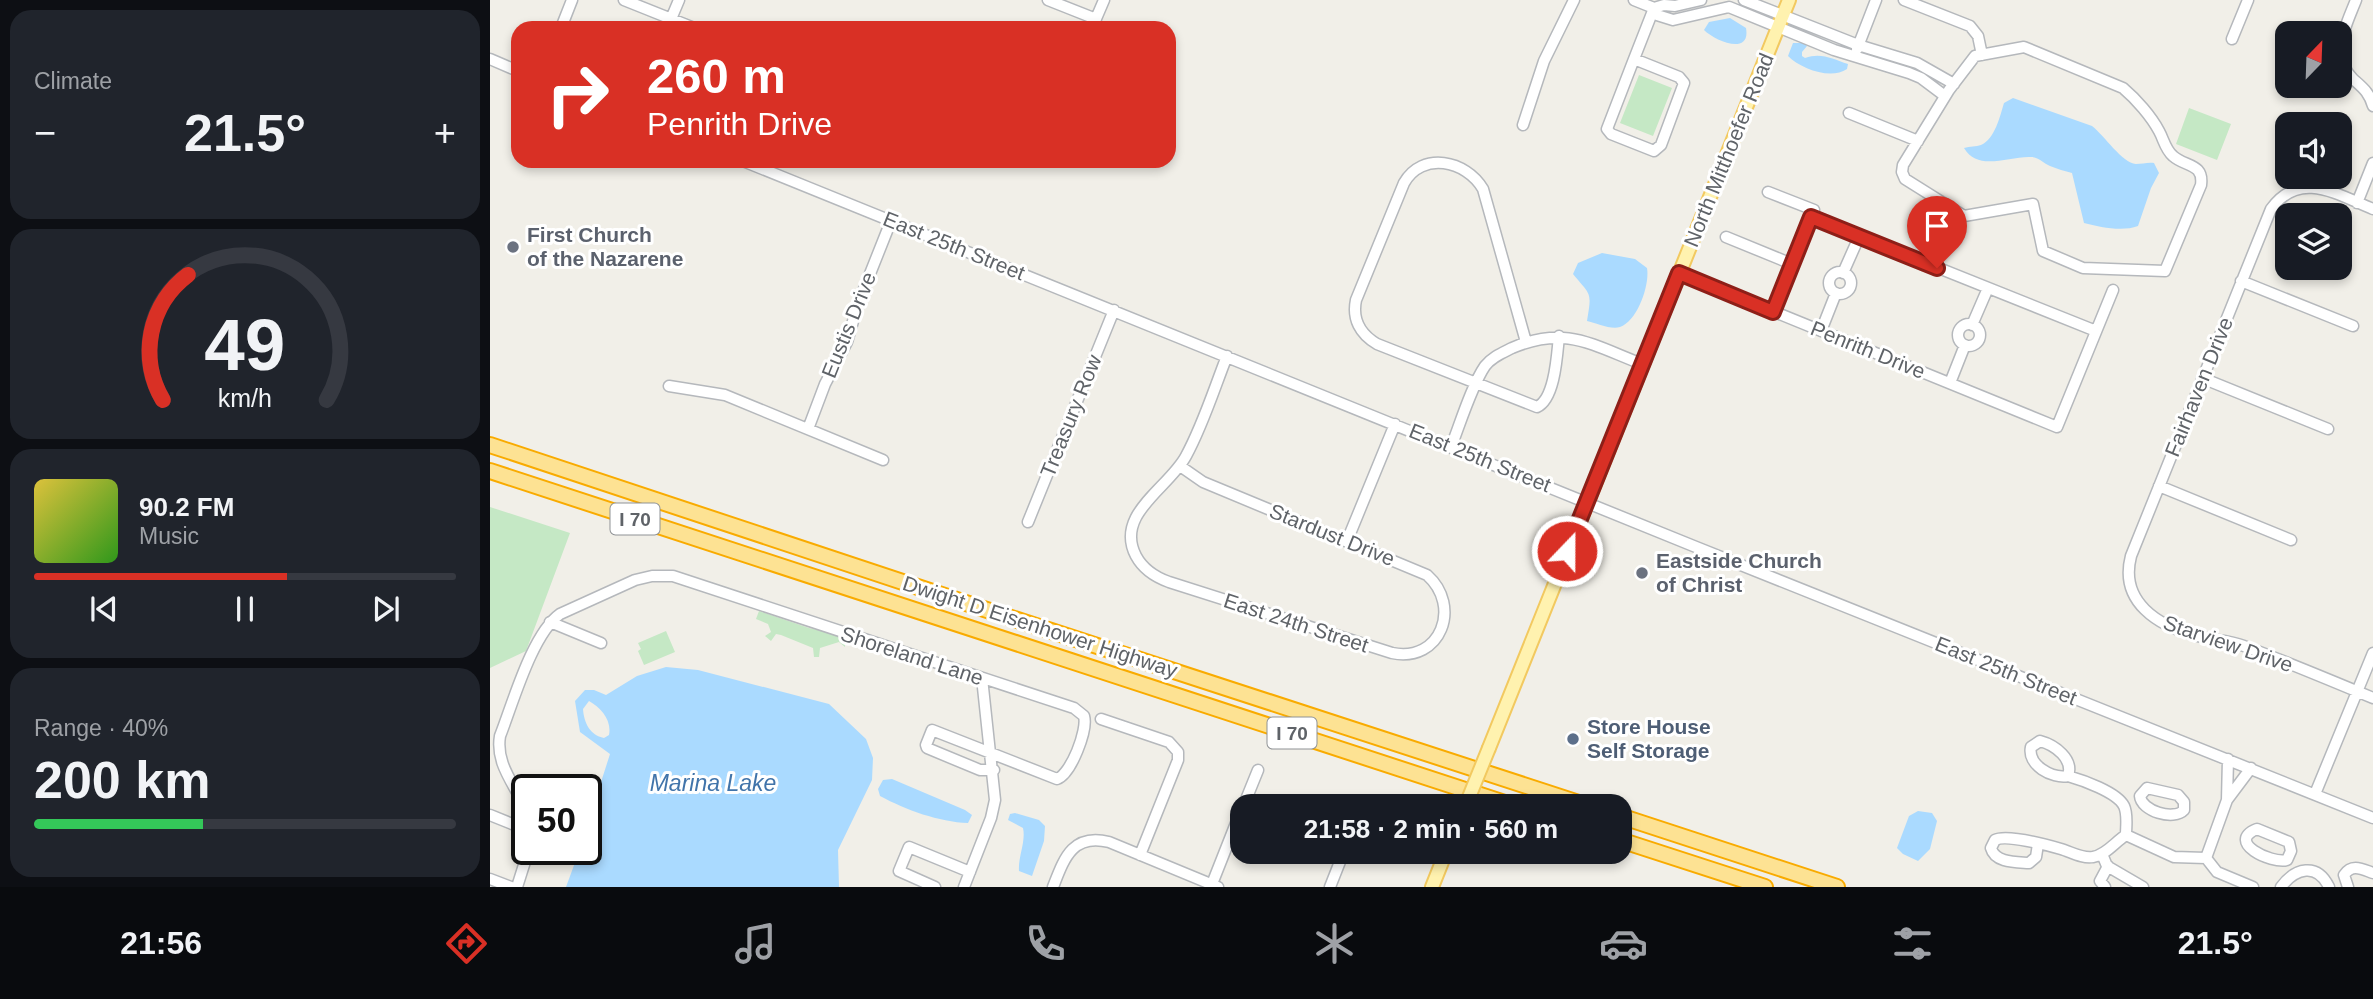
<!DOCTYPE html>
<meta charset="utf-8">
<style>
:root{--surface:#171b24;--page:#20242c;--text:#f1f3f6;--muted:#9ea1a6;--line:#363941;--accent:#d93025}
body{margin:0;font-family:Helvetica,sans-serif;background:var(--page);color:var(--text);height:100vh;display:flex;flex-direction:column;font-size:26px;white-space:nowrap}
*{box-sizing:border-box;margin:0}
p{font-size:23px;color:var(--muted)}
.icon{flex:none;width:38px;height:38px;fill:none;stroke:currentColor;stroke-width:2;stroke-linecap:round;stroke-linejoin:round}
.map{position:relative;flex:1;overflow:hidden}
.details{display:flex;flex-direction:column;gap:10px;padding:10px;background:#0d0f14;width:490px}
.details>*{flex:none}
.guide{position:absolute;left:21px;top:21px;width:665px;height:147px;border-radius:21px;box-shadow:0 4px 10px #0003;background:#d93025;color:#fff;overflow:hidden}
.needle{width:46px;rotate:23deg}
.controls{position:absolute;left:1785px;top:21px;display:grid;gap:14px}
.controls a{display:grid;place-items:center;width:77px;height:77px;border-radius:14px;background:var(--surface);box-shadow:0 4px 10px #0003;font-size:35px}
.speed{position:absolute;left:21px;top:774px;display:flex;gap:14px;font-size:35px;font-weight:700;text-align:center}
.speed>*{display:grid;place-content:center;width:91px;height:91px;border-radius:50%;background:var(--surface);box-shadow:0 4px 10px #0003;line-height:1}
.speed .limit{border:4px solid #111;border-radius:10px;background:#fff;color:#111}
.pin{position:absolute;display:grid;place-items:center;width:60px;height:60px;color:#fff;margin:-72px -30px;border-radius:50% 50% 50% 0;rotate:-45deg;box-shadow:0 0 7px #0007}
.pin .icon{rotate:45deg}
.me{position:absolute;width:77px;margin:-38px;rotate:22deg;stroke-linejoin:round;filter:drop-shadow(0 0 5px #0008)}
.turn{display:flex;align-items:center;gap:24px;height:147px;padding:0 21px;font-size:32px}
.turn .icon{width:91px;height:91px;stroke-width:2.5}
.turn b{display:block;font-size:49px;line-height:60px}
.big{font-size:52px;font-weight:700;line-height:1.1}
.details .tile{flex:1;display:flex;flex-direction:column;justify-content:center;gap:10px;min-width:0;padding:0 24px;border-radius:21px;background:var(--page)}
.details .dial{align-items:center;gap:0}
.dial svg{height:182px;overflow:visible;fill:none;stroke:var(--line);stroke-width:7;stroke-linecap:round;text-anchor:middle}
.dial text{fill:var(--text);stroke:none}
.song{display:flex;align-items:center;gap:21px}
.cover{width:84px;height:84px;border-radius:10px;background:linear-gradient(135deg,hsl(50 70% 55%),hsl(110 70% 35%))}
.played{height:7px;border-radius:4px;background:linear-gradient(90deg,var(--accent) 60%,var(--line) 60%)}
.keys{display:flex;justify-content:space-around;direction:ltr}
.heat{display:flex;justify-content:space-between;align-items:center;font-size:38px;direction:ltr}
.charge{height:10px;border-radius:5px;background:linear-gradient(90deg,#34c759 40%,var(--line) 0)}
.trip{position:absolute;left:740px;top:794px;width:402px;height:70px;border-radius:21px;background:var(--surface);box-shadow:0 4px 10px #0003;font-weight:700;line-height:70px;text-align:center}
.tab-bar{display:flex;height:112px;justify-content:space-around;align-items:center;background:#090b0e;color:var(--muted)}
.tab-bar .icon{width:49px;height:49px}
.tab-bar .on{color:var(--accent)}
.tab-bar b{font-size:32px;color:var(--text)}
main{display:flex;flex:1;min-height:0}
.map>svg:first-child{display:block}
.green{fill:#c5e8c5}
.water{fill:#aadaff;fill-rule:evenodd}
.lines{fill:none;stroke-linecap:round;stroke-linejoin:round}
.minor-casing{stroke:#b5b8bc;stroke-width:13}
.major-casing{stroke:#f2c960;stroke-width:16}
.highway-casing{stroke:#f9ab00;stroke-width:18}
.minor{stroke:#fff;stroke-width:10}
.major{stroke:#fff2af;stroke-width:12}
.highway{stroke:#fde293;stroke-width:14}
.major-bridge-casing{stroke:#f2c960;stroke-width:16;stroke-linecap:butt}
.major-bridge{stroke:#fff2af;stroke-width:12}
.route-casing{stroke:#8d1f18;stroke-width:18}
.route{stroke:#d93025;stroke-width:12}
.worship-dot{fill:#6b7280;stroke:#fff;stroke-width:2.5}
.service-dot{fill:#5c6f8a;stroke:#fff;stroke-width:2.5}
.labels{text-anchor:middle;stroke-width:6;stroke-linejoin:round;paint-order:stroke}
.shield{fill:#fff;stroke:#8f9295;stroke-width:2}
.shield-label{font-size:19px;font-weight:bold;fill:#5f6368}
.street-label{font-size:21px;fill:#5f6368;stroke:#fff}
.worship-label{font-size:21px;font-weight:bold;fill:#5b616d;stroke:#fff;text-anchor:start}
.service-label{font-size:21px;font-weight:bold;fill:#4e5e75;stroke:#fff;text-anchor:start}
.water-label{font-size:23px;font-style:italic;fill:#4174aa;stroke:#fff}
</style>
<main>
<section class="details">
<div class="tile"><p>Climate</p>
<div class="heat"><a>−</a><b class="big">21.5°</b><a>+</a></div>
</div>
<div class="tile dial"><svg viewBox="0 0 100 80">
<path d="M14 69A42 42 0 1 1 86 69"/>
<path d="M14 69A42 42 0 0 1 25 14" stroke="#d93025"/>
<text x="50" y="56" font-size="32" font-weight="700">49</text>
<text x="50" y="72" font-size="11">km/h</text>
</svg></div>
<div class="tile">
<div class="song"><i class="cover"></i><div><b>90.2 FM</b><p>Music</p></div></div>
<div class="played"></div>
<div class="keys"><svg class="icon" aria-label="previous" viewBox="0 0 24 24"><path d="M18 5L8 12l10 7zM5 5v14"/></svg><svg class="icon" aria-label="pause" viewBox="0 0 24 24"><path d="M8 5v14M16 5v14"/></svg><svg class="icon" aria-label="next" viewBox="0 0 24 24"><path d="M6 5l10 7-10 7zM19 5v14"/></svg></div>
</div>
<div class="tile"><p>Range · 40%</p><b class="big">200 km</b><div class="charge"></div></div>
</section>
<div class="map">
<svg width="1883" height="887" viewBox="0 0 1883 887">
<rect width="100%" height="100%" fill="#f1efe8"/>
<path class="green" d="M1149,75L1182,88L1163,136L1130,123Z
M1699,108L1741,124L1727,160L1686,144Z
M0,507L80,533L36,651L0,668Z
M269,611L319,628L348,635L355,641V647L349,642L330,648L329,657H324L323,648L291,635L286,634L281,641L275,636L281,632L278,624L266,619Z
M176,631L185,652L154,665L148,651L151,649L148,643Z"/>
<path class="water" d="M1240,18L1256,28C1261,56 1225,41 1214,30L1219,22Z
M1303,43H1313L1317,46L1312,52V56L1315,58C1331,52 1343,59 1358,64L1357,69C1341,80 1311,69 1298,56Z
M1523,98L1602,126C1615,136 1632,163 1646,164C1652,164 1658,162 1664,163L1669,173L1661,188L1648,226C1632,232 1610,227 1594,223L1582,173C1575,171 1567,169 1560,166C1553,163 1548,157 1541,157C1518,156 1488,172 1474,148C1480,146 1486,147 1491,145C1505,139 1510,116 1514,103Z
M1112,253L1145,259L1157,268C1160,284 1148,321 1130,327C1121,330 1106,323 1097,321C1102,291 1101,296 1083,274L1088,263Z
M176,667L208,670L339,704L376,739L383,758L382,780L348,850L349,887H76L90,849H96V829L120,754L90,732L85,701L95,690H104L116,695L147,676ZM99,701C111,708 122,720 119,735L114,738C100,735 94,723 93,709Z
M402,779L475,810L482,815L478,823C449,822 416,810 390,796L388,789L393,780Z
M1428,811L1442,813L1447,821L1440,849L1428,861L1413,854L1407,848L1419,816Z
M525,813L549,820L555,826L554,841L542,876L529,871C528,856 536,842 533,828L518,820L520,814Z"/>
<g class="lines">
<defs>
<path id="minor" d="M134,0L204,28
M558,0L606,19
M1144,0L1164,8L1167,15L1183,20L1239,7L1344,50L1419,73L1431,78L1455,96
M1254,0L1368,45L1427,63L1464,84
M1414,0L1480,26L1488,36L1492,55
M1866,0C1856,26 1839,55 1863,79C1873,88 1879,92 1883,106
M1164,8L1174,5L1185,6L1211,0
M181,19L189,0
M71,28L82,0
M602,28L614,0
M1742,39L1758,0
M1534,47L1633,88C1646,99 1661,116 1669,131C1674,140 1675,149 1683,156C1695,167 1714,163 1711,185L1675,271L1593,268L1553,251L1543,204L1474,216L1415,179L1412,172L1413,165L1459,90L1485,56Z
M1367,49L1386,0
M0,59L28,71
M1144,59L1189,77L1194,83L1171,145L1164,151L1121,134L1117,129Z
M1144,59L1164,8
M1359,113L1428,141
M1033,125L1054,61L1084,0
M253,161L1206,547L1883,818
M1278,192L1324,210L1283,311
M1867,203L1883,163
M1883,209C1848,195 1810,169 1781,209L1641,556C1629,602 1668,626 1707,636C1722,640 1739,640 1754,646C1797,662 1840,680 1883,698
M1321,217L1606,331
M1236,237L1302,264
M1339 283a11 11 0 1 1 22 0a11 11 0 1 1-22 0Z
M1189,273L1567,427L1623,290
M1353,273L1369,237
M1751,281L1863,326
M1468 335a11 11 0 1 1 22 0a11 11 0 1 1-22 0Z
M1482,325L1498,288
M1331,331L1346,293
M1036,342L993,189C976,160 932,151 914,183L866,300C862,319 870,334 887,344L1047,407C1065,399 1067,355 1069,336
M1712,378L1838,429
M1460,383L1475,345
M179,386L235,395L393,460
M318,429L335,384L357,342L368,304L401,221
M961,447C970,424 982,385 995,366C1002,357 1012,353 1022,348C1076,325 1102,345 1152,364
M690,466L713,482L937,575C972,606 951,663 902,653L679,582C665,577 653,569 646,556C624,514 679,488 696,456C713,425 724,389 737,356
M1669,486L1801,540
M538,522L624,310
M857,541L905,424
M60,622L111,643
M611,719L679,742L688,752V760L650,855
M1550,741C1565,745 1584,759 1578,776C1562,779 1537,765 1541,747Z
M1578,776C1592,780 1627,792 1634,806C1638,814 1636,826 1636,835
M1657,788L1688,795L1694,802V810C1684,821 1651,811 1650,796Z
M1825,794L1883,653
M1737,800L1738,759
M753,807L768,770
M37,813C27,786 5,766 10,736C23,703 42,634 70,614L145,580L162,576H183L584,708L594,716C598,730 581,774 567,779L442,730L436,745L437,748L490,770H504
M0,815L37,830
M1767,829L1799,842L1801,851L1797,860C1781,864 1735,842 1767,829Z
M1548,844L1546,857L1539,863C1526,862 1505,863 1501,848L1505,840C1516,834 1557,845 1571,849C1581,852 1593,859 1603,857C1616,855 1625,842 1636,835L1684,857L1716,858L1727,872L1763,887
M1612,854L1617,866L1653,887
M1716,858L1737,800L1761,768
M0,879L21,887
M722,884L752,808
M27,887L39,849
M445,887L409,871L419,847L480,872
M474,887L501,818L505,800L492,678
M563,887C574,859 582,833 619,842L728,887
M840,887L853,854
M1615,887L1610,881L1618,866
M1791,887C1805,868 1827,862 1839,887
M1858,887L1854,875C1862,863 1872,869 1883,873"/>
<path id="major" d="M999,748L1299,0
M942,887L956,852"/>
<path id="highway" d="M0,445L506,613L1101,807
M0,471L1027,807
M1130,816L1347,887
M1130,840L1275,887"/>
</defs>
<use href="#minor" class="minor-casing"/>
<use href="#major" class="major-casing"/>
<use href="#highway" class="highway-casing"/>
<use href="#minor" class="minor"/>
<use href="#major" class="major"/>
<use href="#highway" class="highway"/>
<defs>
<path id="major-bridge" d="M975,807L999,748"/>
</defs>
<use href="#major-bridge" class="major-bridge-casing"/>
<use href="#major-bridge" class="major-bridge"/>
</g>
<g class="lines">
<defs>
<path id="route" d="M1077,551L1189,273L1283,312L1321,217L1447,268"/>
</defs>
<use href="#route" class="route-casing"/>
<use href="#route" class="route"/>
</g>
<g class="worship-dot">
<circle cx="23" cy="247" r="7"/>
<circle cx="1152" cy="573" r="7"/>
</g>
<circle class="service-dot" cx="1083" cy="739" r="7"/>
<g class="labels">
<g class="shield">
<rect x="120.5" y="503.5" width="49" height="31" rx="5"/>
<rect x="777.5" y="717.5" width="49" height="31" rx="5"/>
</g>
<g class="shield-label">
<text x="145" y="526">I 70</text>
<text x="802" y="740">I 70</text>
</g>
<g class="street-label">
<text transform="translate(1239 150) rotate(-68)" y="7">North Mitthoefer Road</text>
<text transform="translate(464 246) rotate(22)" y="7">East 25th Street</text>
<text transform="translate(359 325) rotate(-68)" y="7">Eustis Drive</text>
<text transform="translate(1378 350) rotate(22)" y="7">Penrith Drive</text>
<text transform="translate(1709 387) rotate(-68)" y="7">Fairhaven Drive</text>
<text transform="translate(581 416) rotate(-68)" y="7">Treasury Row</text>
<text transform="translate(990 458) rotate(22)" y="7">East 25th Street</text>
<text transform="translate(842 535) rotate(22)" y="7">Stardust Drive</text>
<text transform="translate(806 623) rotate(18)" y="7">East 24th Street</text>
<text transform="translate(550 627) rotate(18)" y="7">Dwight D Eisenhower Highway</text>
<text transform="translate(1738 644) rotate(19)" y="7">Starview Drive</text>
<text transform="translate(422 656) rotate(18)" y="7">Shoreland Lane</text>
<text transform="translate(1516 671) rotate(22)" y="7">East 25th Street</text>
</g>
<g class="worship-label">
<text x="37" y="242">First Church<tspan x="37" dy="24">of the Nazarene</tspan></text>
<text x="1166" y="568">Eastside Church<tspan x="1166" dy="24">of Christ</tspan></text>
</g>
<g class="service-label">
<text x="1097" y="734">Store House<tspan x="1097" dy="24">Self Storage</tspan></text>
</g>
<g class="water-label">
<text x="223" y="791">Marina Lake</text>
</g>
</g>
</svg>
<div class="controls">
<a><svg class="needle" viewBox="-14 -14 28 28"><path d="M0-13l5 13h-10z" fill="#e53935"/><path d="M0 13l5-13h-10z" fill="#9ea1a6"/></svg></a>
<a><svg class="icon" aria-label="sound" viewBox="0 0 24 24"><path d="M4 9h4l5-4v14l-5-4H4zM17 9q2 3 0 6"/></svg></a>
<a><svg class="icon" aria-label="layers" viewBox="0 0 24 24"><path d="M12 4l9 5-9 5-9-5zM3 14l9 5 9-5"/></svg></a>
</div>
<div class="speed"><div class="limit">50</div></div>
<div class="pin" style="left:1447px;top:268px;background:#d93025"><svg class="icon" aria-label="arrive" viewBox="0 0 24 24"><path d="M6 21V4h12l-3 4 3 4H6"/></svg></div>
<svg class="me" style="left:1077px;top:551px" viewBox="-20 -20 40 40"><circle r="17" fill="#d93025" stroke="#fff" stroke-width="3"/><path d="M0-11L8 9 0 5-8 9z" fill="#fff"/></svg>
<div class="trip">21:58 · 2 min · 560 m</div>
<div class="guide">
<div class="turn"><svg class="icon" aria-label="right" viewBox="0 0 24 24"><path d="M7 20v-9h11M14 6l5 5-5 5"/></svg><div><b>260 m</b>Penrith Drive</div></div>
</div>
</div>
</main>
<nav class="tab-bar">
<b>21:56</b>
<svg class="icon on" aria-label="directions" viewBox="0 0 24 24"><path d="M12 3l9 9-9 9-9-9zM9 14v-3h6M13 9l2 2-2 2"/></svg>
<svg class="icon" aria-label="music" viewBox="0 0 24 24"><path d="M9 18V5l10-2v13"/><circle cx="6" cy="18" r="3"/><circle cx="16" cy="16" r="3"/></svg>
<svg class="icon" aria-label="phone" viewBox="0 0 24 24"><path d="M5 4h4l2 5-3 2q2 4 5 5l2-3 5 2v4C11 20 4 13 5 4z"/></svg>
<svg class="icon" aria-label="climate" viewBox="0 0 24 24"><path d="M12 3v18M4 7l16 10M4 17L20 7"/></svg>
<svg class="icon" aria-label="car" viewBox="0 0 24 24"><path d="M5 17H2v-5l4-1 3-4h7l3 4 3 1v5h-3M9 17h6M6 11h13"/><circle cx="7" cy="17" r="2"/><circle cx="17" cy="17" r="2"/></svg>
<svg class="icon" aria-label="filters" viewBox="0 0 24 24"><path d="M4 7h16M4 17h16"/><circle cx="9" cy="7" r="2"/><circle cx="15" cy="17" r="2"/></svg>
<b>21.5°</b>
</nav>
